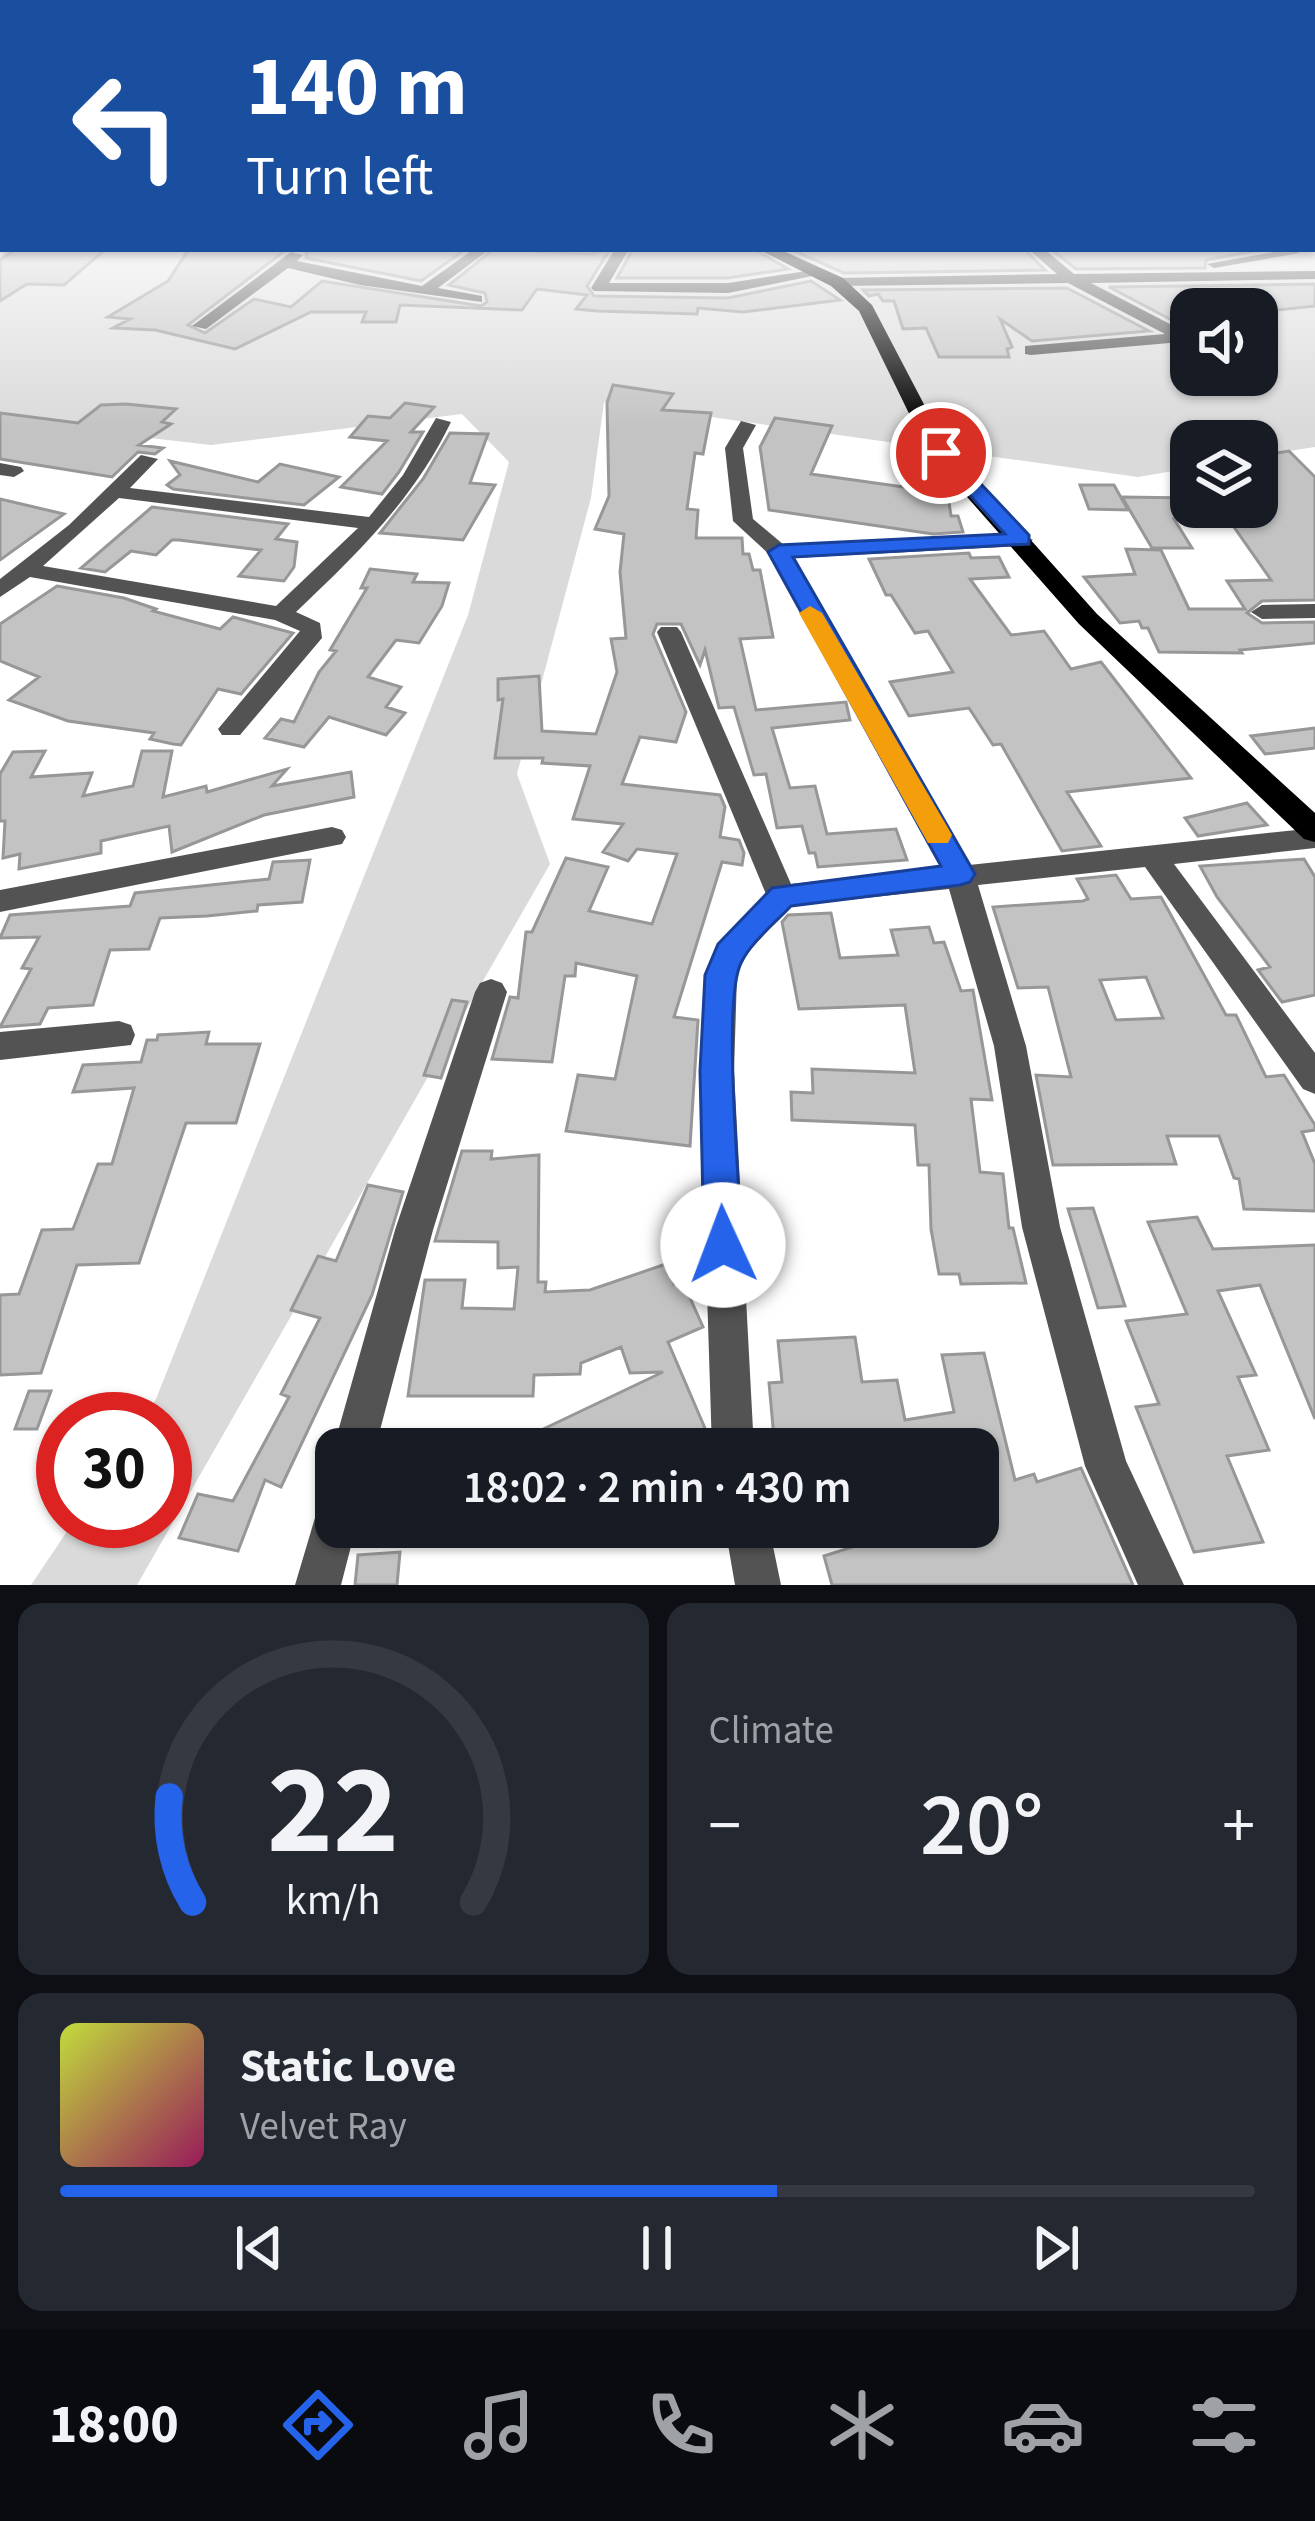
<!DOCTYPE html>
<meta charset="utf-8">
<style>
:root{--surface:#171b24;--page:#242831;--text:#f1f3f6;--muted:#9ea1a6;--line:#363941;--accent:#2563eb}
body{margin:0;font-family:"Source Sans 3",sans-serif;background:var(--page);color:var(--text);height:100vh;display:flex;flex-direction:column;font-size:45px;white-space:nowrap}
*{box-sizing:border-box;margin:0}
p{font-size:39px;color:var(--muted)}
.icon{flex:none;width:66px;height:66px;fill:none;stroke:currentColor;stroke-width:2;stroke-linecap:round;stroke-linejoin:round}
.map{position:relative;height:1585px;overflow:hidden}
.drawer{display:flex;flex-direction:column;gap:18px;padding:18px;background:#0d0f14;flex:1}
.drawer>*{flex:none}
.top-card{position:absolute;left:0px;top:0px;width:1317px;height:252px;box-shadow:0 3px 9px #0004;background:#1a4fa0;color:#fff;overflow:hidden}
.fabs{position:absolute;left:1170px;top:288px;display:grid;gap:24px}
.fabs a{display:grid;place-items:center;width:108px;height:108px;border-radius:24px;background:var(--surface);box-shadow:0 3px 9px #0004;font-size:60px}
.speed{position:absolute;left:36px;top:1392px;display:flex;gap:24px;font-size:60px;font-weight:700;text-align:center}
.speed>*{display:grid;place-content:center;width:156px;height:156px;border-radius:50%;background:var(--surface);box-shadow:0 3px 9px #0004;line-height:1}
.speed .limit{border:18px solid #d22;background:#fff;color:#111}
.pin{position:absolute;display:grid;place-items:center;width:102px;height:102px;color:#fff;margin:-51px;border:6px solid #fff;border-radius:50%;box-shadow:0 3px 12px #0007}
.me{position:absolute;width:132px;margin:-66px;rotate:358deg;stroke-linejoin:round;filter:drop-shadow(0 0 9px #0008)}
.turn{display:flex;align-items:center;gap:42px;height:252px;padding:0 48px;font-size:54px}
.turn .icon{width:156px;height:156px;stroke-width:2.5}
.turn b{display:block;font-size:84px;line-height:102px}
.big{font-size:90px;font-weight:600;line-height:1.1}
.drawer .widget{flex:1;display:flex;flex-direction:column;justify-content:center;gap:18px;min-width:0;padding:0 42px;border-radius:24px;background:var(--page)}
.drawer .dial{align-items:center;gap:0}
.dial svg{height:312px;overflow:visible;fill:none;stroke:var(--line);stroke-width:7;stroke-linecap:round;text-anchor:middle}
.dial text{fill:var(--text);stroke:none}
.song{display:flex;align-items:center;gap:36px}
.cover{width:144px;height:144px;border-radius:18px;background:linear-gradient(135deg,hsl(70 70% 55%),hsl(330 70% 35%))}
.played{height:12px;border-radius:6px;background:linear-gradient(90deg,var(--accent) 60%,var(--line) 60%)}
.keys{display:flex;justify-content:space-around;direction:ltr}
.heat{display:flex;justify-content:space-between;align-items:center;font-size:66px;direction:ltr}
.drawer .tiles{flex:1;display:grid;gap:18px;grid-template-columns:1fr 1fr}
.widget:last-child{grid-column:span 2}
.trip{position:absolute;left:315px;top:1428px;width:684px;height:120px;border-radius:24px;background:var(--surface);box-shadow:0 3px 9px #0004;font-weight:600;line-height:120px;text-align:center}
.menu{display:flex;height:192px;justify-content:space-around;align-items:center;background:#090b0e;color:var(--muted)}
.menu .icon{width:84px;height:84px}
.menu .active{color:var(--accent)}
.menu b{font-size:54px;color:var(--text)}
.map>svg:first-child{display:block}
.green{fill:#dadada;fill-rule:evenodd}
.building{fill:#c3c3c3;stroke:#979797;stroke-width:3;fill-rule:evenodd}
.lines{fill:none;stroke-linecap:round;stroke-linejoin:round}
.minor{fill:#535353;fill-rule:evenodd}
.major{fill:#000;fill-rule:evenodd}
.route{fill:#2563eb;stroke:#184099;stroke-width:3}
.slow{fill:#f59e0b}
</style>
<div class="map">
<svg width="1315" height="1585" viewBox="0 0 1315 1585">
<rect width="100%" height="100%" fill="#fff"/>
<path class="green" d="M0,206L3,249H1314L1315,206V447L1257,456V441H1191V468L1138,477L604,402L591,498L517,774L550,864L137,1585H31L74,1521H165V1419H143L156,1399L468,615L509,462L462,414L211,445L0,421ZM1191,309H1257V375H1191Z"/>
<path class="building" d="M16,249H106L64,285L27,284L0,301V260Z
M189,249H287L188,325L205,333L254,299L291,307L322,281L481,306L487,302L485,293L449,285L494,249L590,254L610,249L587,286L594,296L728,298L811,281L840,300L743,312L698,308L697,314L597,311L576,309L587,295L537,289L522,310L400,305L396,322H362L366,312H311L235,349L155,330L113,328L130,319L108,317L168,281Z
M298,249H466L421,281L306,258L307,252Z
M633,249H754L788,269L728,278H617Z
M790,249H1024L1045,270L844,273Z
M1051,249H1265L1206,260L1205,268L1076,269Z
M1315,284V306L1257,312L1191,309V330L1109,287Z
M1067,288L1149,331L1032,341L1000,319L1012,347L1007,349L1009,357H939L926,328L903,329L894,301H883L878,294L869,296L863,290Z
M613,385L673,394L662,410L711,413L703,454L695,453L687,509L698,510L696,538H742L743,554H749L753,570H760L773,637L740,639L756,710L846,702L850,720L772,728L790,788L815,786L827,834L896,829L907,860L818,867L815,853H809L802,826L777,828L766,774L754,775L734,707L719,708L705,650L700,665L681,624H657L653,634L686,712L676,742L640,737L622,784L720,795L725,807L720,837L739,840L744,853L742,865L722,862L674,1017L698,1020L690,1146L566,1131L578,1075L615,1079L637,976L576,963L575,976H565L552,1062L492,1059L510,997L518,998L526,932H532L566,858L608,867L589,911L652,924L677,854L637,849L628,861L603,852L623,824L573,819L590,766L542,763L543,758H495L503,699L498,700V679L539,676L542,731L596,734L617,672L611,639L626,638L620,572L624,534L595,529L609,496L607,403Z
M405,403L434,407L411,432H423L399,472L382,494L341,487L387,441L350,437L368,416L390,418Z
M126,404L176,409L162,422L171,424L139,445L163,448L155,454L138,452L112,477L0,459V413L78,423L101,405Z
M775,418L832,426L811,474L925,490L924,481L946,482L951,516H958L963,532L933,534L769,510L760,447Z
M450,433L488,434L470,483L495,485L463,540L380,533L423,479Z
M1289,451L1315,477V600L1262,601L1247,613L1262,623L1315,622V643L1240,650L1242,653L1159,652L1148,628H1142L1139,621L1120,623L1084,577L1135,574L1126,549L1161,550L1189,609H1245L1227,581L1271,580L1220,507H1257V456Z
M170,461L258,482L280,464L339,477L304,505L173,489L167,485L180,475Z
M1080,485H1114L1128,510L1089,509Z
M1122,497L1191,498V519H1174L1192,548H1152Z
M0,499L64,514L0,560Z
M152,507L288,524L276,539L297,542L294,567L284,581L239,576L261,550L179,540H172L156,555L131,551L105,572L81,568Z
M969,553L971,558L999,557L1009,577L970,579L1011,635L1044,631L1071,669L1101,662L1191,778L1067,792L1101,846L1062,851L1001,744L993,745L969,708L909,716L890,682L953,672L928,631L915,633L891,595H886L869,559Z
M370,569L417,574L413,582L449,583L442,606L419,643L396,640L368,677L401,687L386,707L405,713L386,735L329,717L304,747L265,738L281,719L294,722L319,672L336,651L330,650L367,588H361Z
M57,586L124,598L156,609L153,611L220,629L233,617L293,633L241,694L218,689L181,745L173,744L150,739L154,733L68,721L9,700L39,677L0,661V624Z
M1315,728V748L1265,754L1251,736Z
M45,751L31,777L92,773L83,796L133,786L142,751H172L163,797L206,786L207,792L287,769L272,786L351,772L354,797L264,815L172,852L169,826L101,841V853L19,869L20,854L3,858L5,821H0V774L13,752Z
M1247,803L1267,825L1198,836L1185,818Z
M1304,859L1315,877V995L1282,1002L1258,970L1270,967L1217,897L1200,866Z
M310,860L302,902L258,905L257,911L207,916L160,918L149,949L110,950L93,1005L48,1008L40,1024L0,1027L31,969L22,968L39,937L0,938L10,915L130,906L135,893L269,879L273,862Z
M1116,875L1131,899L1161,897L1226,1015H1236L1266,1077L1284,1075L1315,1125V1130L1302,1132L1315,1164V1211L1244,1209L1239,1179L1234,1178L1219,1136H1167L1176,1164L1053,1165L1036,1075L1071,1077L1048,987L1018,988L993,907L1083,901L1088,899L1077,879ZM1146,977L1163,1018L1116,1020L1100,980Z
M831,913L840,958L898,955L891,930L929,927L934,943L944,942L961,991L973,990L992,1100L971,1099L980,1172L1003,1174L1009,1228H1013L1026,1283L961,1284L959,1274H939L931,1229L929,1165H918L915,1125L792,1120L791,1092L813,1093L812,1069L915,1073L905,1005L799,1009L782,922L788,915Z
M452,1000L467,1002L441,1078L424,1075Z
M209,1032L206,1044H260L236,1123H186L139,1263L77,1265L41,1373L0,1375V1295L19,1294L42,1230L73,1229L98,1164H112L134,1088L73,1092L83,1065L141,1062L147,1040H157L158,1035Z
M462,1151H492L491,1159L539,1155L538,1282H546L545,1292L590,1290L666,1264L674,1284L682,1280L703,1327L668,1342L707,1433L674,1449H540L535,1433L663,1372L630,1373L621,1347L581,1363L580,1374L534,1375L533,1396H408L425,1280H465L462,1308L514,1309L518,1267L498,1268V1242L435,1241Z
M368,1185L403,1192L372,1295L281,1487L265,1480L238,1551L179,1538L198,1494L233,1501L289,1397L281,1394L320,1318L291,1310L318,1256L336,1261Z
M1093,1208L1125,1306L1098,1308L1068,1209Z
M1197,1217L1213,1249L1315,1245V1419L1260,1285L1218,1291L1256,1375L1238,1377L1269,1450L1227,1456L1263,1542L1194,1552L1136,1407L1159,1404L1126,1321L1187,1314L1148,1222Z
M855,1337L862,1382L897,1380L905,1420L954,1412L942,1355L984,1353L1015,1480L1034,1474L1037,1482L1081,1468L1133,1585H832L824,1556L915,1527H978V1449H775L769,1383L782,1382L778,1341Z
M29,1391H51L37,1429H15Z
M400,1552L397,1585H355L358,1555Z"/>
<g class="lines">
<path class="minor" d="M1314,206L1315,213H1314Z
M3,229V238L0,239V230Z
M474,249H490L438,288L482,296V302L360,285L288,268L206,329L192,326L291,252L303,255L297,261L422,286Z
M615,249H629L609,283H728L820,269L827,273L728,293L594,291L591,288Z
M1028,249H1044L1074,274L1315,271V279L1091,283L1191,335V346L1181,342L1031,355L1025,354V346L1165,334L1068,283L837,286L830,282L837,278L1057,274Z
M1291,249L1300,253L1214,268L1207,264Z
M436,418L451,422C414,499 357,554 296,612L320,623L322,638L240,735H222L218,729L300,631L275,620L30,577L0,597V579L69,525L141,455L158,459L130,488L369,517L403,475ZM119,498L358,528L276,606L43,566Z
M741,421L756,425L743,448L753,519L784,545L1022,534L1033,540L1022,546L793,558L969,865L1315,828V848L1174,864L1315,1053V1094L1303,1089L1145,867L978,885L1026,1046L1060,1227L1126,1461L1184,1585H1138L1085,1466L1022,1227L994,1046L949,889L790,906L742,959L737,975L734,1071L754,1449H712L700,1071L705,975L718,944L766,894L657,632L661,627H677L681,632L791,884L942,868L770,555L733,521L725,448Z
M0,463L21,467L24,471L14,477L0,475Z
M1315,604V618L1262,619L1251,612L1262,605Z
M332,827L342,830L346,837L342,844L0,912V890Z
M491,979L502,983L507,992L433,1230L375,1449H336V1457L333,1449L395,1230L475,992L480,983Z
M119,1021L131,1025L135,1035L131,1045L0,1060V1032Z
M336,1495V1527H356L341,1585H295L320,1501Z
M725,1527H769L781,1585H735Z"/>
<path class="major" d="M758,249H779L843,278L872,305L939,433L969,471L1097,614L1315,813V842L1304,839L1079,624L953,481L919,434L859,311L831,286Z"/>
</g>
<linearGradient id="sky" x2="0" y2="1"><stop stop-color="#8baccc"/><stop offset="0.48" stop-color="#fff"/><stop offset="1" stop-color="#fff" stop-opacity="0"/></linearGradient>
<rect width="1315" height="428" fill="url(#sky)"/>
<path class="route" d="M935,449H948L1029,535V544L793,557L975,874L970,882L960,885L791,906C775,923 751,942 741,963C722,1001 740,1192 742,1245L736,1258L723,1263L710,1258L704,1245L700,1071L705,975L718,944L772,888L941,866L768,552L779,545L1005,534L935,457Z"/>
<path class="slow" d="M810,606L822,613L948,828L952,835L948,843H928L799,613Z"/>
</svg>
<div class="fabs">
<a><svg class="icon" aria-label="sound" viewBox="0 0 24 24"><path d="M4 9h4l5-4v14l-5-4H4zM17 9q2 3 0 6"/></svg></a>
<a><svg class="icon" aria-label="layers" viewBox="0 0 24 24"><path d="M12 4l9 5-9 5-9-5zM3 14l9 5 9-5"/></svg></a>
</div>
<div class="speed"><div class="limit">30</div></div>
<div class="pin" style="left:941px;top:453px;background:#d93025"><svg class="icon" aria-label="arrive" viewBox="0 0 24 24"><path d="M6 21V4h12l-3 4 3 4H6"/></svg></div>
<svg class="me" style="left:723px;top:1245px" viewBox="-20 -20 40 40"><circle r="19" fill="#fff"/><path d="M0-13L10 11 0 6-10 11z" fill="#2563eb"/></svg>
<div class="trip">18:02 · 2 min · 430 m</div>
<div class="top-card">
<div class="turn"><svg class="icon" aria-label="left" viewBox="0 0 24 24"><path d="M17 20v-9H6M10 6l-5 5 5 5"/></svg><div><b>140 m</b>Turn left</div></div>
</div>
</div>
<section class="drawer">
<div class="tiles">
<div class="widget dial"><svg viewBox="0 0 100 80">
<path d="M14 69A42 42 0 1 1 86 69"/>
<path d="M14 69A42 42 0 0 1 8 42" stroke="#2563eb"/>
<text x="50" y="56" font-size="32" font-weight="700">22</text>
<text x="50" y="72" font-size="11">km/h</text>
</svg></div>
<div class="widget"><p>Climate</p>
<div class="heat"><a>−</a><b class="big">20°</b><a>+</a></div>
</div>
<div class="widget">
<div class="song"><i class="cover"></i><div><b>Static Love</b><p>Velvet Ray</p></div></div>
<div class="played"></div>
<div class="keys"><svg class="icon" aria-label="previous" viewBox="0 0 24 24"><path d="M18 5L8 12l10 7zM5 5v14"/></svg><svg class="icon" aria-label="pause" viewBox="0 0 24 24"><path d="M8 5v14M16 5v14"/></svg><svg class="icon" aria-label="next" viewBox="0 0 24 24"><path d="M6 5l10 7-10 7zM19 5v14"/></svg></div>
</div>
</div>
</section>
<nav class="menu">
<b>18:00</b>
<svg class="icon active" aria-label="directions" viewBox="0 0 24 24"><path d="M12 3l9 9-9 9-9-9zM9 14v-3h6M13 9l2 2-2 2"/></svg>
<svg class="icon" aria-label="music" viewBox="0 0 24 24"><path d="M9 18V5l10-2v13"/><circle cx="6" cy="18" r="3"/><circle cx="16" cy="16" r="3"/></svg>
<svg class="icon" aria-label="phone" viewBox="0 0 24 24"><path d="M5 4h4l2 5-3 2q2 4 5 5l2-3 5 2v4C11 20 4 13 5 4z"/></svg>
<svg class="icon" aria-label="climate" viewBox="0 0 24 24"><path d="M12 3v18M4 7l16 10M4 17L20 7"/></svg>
<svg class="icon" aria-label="car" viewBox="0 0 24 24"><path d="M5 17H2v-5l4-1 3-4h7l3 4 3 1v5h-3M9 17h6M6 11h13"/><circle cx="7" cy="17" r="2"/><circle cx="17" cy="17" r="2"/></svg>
<svg class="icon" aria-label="filters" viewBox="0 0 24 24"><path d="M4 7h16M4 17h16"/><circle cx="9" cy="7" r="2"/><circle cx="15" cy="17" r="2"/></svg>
</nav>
